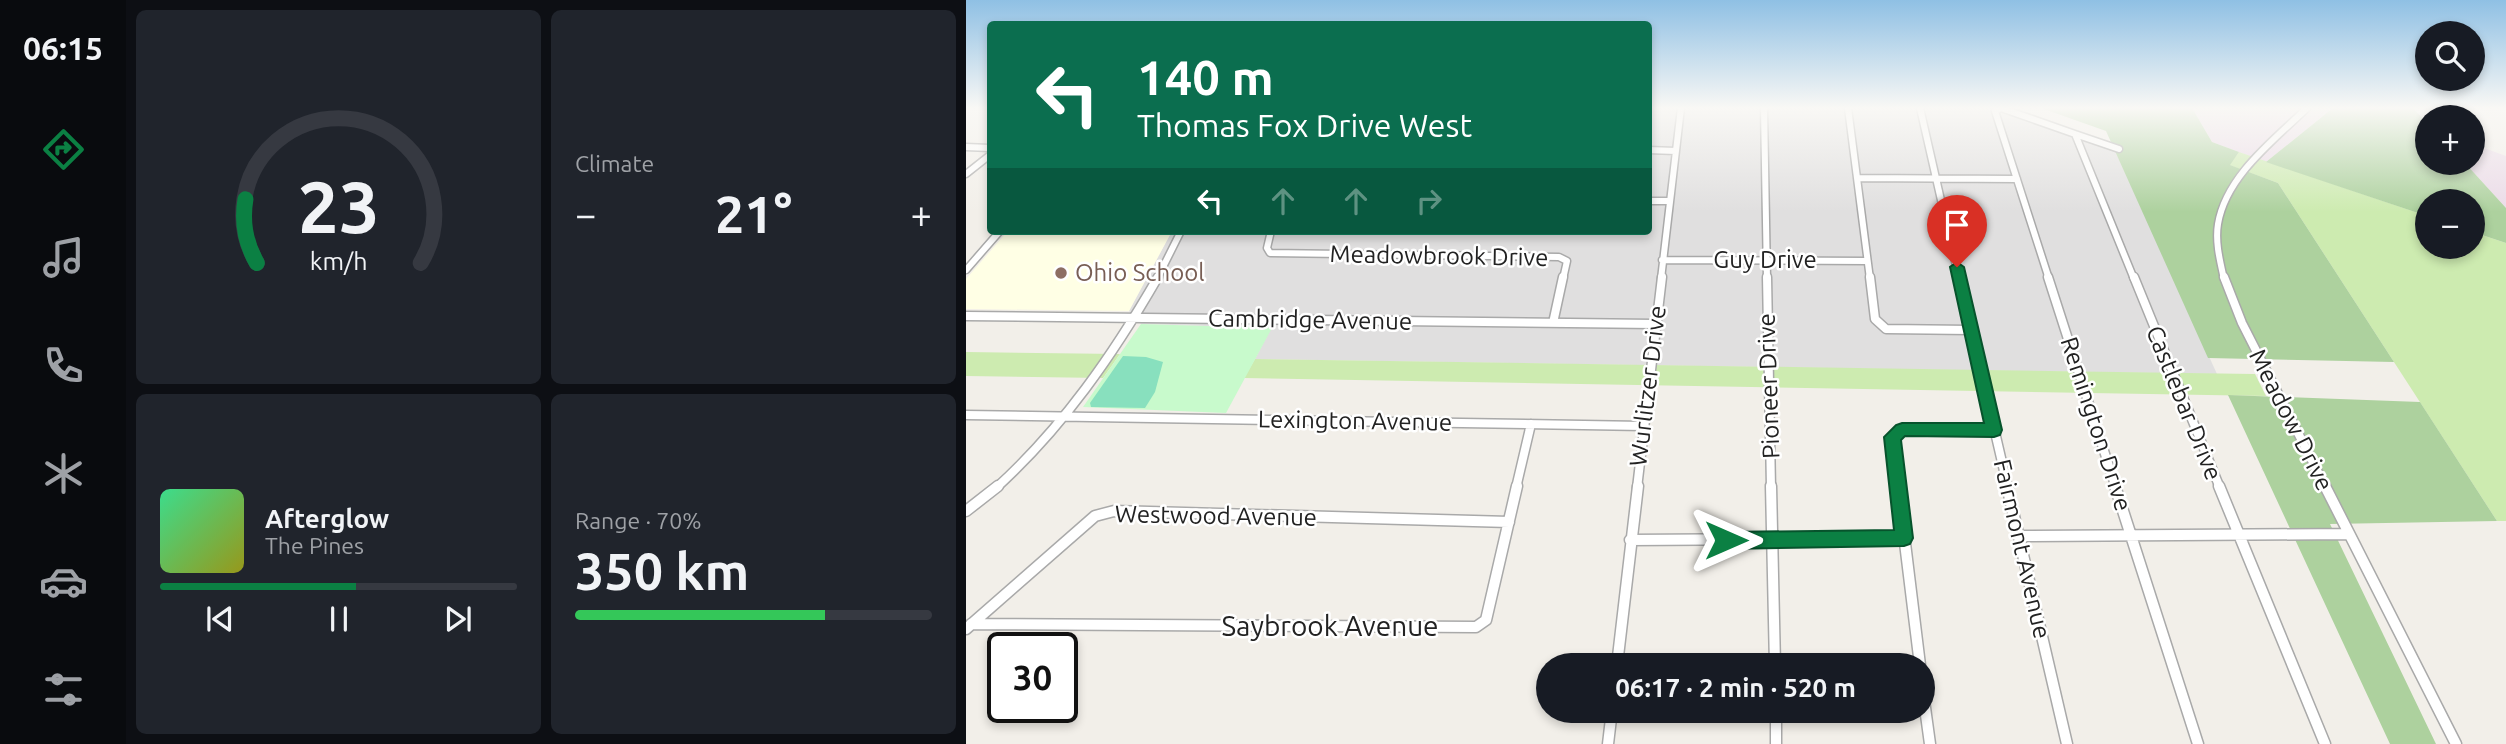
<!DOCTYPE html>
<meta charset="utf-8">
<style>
:root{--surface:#171b24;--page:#20242c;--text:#f1f3f6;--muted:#9ea1a6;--line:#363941;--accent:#0b8043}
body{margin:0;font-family:Ubuntu,sans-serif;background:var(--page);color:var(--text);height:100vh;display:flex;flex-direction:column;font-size:26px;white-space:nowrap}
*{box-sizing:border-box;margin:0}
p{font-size:23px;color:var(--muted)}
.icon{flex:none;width:38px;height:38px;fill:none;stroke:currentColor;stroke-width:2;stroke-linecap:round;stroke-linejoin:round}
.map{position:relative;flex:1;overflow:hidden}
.panel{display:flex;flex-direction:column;gap:10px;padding:10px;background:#0d0f14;width:840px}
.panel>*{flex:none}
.guide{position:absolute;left:21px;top:21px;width:665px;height:214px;border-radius:7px;box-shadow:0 4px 10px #0003;background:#0b6e4f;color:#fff;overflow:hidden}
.tools{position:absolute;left:1449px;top:21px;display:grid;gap:14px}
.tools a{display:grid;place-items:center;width:70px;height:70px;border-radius:50%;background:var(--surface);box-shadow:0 4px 10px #0003;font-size:35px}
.speed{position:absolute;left:21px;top:632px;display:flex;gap:14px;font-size:35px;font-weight:700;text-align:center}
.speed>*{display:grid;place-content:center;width:91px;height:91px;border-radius:50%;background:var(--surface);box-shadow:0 4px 10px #0003;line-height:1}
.speed .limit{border:4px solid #111;border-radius:10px;background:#fff;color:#111}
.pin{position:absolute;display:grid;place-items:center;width:60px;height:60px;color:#fff;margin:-72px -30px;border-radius:50% 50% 50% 0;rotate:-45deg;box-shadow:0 0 7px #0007}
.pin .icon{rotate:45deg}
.me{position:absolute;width:77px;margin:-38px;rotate:90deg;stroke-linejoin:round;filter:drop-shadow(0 0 5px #0008)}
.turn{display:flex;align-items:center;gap:24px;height:147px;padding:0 35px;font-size:32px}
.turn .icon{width:91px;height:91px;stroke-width:2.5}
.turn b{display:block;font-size:49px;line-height:60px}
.lanes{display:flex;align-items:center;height:66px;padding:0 35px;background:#0003;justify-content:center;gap:35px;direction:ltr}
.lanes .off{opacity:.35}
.big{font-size:52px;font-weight:700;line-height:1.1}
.panel .card{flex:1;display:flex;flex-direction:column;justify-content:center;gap:10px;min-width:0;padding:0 24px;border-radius:10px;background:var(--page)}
.panel .dial{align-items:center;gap:0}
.dial svg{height:182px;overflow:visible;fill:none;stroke:var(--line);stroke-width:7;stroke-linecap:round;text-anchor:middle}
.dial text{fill:var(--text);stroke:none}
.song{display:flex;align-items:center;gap:21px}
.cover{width:84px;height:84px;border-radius:10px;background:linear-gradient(135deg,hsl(150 70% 55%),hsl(60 70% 35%))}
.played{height:7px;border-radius:4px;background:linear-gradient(90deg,var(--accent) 55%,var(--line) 55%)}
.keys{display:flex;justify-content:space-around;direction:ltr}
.heat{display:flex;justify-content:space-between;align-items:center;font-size:38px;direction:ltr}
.charge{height:10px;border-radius:5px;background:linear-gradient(90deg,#34c759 70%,var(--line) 0)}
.panel .tiles{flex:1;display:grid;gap:10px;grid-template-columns:repeat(2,1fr)}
.trip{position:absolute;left:570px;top:653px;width:399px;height:70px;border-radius:35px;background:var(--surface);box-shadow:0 4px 10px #0003;font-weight:700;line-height:70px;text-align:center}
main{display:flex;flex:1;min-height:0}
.tab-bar{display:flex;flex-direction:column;width:126px;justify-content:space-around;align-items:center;background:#090b0e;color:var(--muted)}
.tab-bar .icon{width:49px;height:49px}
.tab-bar .on{color:var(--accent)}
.tab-bar b{font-size:32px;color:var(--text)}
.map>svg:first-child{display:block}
.residential{fill:#e0dfdf}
.industrial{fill:#ebdbe8}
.education{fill:#ffffe5}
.grass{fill:#cdebb0}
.forest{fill:#add19e}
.park{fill:#c8facc}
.pitch{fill:#88e0be}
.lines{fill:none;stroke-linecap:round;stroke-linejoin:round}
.minor-far2-casing{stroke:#a9a9a9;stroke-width:9}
.minor-far1-casing{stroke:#a9a9a9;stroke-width:11}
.minor-casing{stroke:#a9a9a9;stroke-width:13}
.minor-far2{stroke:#fff;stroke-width:6}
.minor-far1{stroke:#fff;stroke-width:8}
.minor{stroke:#fff;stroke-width:10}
.route{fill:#0b8043;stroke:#07532c;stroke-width:2}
.education-dot{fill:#8d6e63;stroke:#fff;stroke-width:2.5}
.labels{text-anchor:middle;stroke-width:5;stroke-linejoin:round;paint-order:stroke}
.street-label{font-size:24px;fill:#222;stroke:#fff}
.education-label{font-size:24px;fill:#785e54;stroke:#fff;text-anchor:start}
.near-street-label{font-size:28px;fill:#222;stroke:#fff}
</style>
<main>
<nav class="tab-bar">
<b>06:15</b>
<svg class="icon on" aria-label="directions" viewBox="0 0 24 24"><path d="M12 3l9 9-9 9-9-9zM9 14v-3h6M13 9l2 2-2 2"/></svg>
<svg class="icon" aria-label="music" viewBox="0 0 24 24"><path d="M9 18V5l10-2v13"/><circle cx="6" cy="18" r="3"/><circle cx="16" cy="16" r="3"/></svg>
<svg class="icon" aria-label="phone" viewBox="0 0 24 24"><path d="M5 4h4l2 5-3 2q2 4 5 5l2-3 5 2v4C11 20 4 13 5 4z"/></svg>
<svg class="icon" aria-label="climate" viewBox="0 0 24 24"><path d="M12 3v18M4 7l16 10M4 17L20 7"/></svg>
<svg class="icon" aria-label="car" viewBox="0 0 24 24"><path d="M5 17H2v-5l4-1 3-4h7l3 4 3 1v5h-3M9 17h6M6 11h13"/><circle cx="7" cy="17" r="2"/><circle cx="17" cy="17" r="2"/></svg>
<svg class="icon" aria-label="filters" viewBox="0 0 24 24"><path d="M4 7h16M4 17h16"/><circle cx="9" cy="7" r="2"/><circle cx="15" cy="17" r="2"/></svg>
</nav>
<section class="panel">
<div class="tiles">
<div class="card dial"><svg viewBox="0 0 100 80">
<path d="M14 69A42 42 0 1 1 86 69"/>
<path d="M14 69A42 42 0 0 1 9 41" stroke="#0b8043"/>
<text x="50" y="56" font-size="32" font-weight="700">23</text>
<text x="50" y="72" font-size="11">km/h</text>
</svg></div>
<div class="card"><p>Climate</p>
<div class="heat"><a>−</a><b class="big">21°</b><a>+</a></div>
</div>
<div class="card">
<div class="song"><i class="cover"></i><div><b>Afterglow</b><p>The Pines</p></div></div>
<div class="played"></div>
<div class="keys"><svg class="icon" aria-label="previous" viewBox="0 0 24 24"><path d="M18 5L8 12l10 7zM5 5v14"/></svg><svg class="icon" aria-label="pause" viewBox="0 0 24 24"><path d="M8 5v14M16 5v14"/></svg><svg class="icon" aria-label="next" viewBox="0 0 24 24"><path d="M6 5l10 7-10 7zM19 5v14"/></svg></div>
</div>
<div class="card"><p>Range · 70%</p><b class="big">350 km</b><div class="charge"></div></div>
</div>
</section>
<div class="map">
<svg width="1540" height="744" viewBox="0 0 1540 744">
<rect width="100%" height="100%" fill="#f2efe9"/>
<path class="residential" d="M683,108H1038L1146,144L1251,374L289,359L305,328L175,324L163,311L206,231H682Z"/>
<path class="industrial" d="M1226,108H1367L1300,162L1246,142Z
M1507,144L1540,156V208L1499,163H1507Z"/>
<path class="education" d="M42,231H206L163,311L0,309V279Z"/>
<path class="grass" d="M1273,152L1461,216V247H1507V232L1540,243V521H1531L1312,183L1263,165Z
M0,352L154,354L137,378L0,376Z
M289,359L1289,374L1300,396L278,378Z"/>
<path class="forest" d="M1075,108H1226L1246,142L1273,152L1264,165L1312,183L1428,362L1242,358L1140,131Z
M1367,108H1447L1461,123V163H1499L1540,208V243L1507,232V201H1461V216L1300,162Z
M1262,395L1454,402L1531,521L1364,524L1470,744H1424Z"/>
<path class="park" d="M175,324L306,328L260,413L117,407Z"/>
<path class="pitch" d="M157,356L180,357L197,362L189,392L179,408L125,407L124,403Z"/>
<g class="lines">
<defs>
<path id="minor-far2" d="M798,108L801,279
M882,108L904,279
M954,108L993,279
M1109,134L1153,149
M0,147L24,148
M682,150L710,151
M0,174L24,155
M891,178L1051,179
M682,201H703
M305,231L301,248L304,253L593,257L601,261L597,279
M696,260L901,261
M0,270L34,231
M191,279L215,231
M695,279L715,108
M1083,279L1029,111L1035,108L1109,134L1168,279
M1258,279C1254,261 1249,242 1252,224C1260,176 1308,140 1341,108"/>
<path id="minor-far1" d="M801,277L805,488
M904,277L909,319L920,329L1005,330
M993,277L1042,488
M1082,277L1150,488
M1168,277L1254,488
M1258,277L1276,323L1360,488
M0,316L689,324
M587,323L597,277
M0,415L677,426
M30,488C97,427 147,355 192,277
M550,488L565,424
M671,488L696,277
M932,488L926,437L936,429L1028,430"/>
<path id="minor" d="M805,486L809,665
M932,486L954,665
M1041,486L1101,744
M1149,486L1232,744
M1253,486L1359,744
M1359,486L1490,744
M0,511L32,486
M1053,536L1383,534
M664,540L938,538
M5,624L510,627L520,620L551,486
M0,629L129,516L148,511L543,522
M651,665L672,486
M957,693L964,744
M810,710V744
M642,744L646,710"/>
</defs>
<use href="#minor-far2" class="minor-far2-casing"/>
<use href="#minor-far1" class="minor-far1-casing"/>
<use href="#minor" class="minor-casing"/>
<use href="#minor-far2" class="minor-far2"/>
<use href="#minor-far1" class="minor-far1"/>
<use href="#minor" class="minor"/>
</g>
<linearGradient id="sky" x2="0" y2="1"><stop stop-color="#8fc0e4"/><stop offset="0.51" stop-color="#f9f8f5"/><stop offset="1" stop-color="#f9f8f5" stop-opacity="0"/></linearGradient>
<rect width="1540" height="212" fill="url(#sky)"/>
<path class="route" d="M991,262L998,267L1036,430L1034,435L1028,437L939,436L935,440L947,538L944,544L938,546L760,549L753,546L750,540L753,534L760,532L928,530L918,437L930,425L936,423H1018L984,267Z"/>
<circle class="education-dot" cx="95" cy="273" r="7"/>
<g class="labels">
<g class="street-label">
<text transform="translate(473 256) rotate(1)" y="8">Meadowbrook Drive</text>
<text x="799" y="268">Guy Drive</text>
<text transform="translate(344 320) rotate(1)" y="8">Cambridge Avenue</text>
<text transform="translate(682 386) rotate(-83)" y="8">Wurlitzer Drive</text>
<text transform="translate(803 386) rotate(-92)" y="8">Pioneer Drive</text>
<text transform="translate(1218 403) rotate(68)" y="8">Castlebar Drive</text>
<text transform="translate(1325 420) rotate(63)" y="8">Meadow Drive</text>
<text transform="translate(389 421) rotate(1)" y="8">Lexington Avenue</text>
<text transform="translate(1130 424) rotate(72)" y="8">Remington Drive</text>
<text transform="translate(250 516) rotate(1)" y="8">Westwood Avenue</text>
<text transform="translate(1056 549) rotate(77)" y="8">Fairmont Avenue</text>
</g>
<g class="education-label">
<text x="109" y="281">Ohio School</text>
</g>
<g class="near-street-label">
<text x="364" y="636">Saybrook Avenue</text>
</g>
</g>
</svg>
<div class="tools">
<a><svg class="icon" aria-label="search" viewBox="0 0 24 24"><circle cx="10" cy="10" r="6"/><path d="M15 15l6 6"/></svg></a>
<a>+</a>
<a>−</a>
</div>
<div class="speed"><div class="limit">30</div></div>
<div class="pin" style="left:991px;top:267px;background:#d93025"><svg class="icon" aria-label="arrive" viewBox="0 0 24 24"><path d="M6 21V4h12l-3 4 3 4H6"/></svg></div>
<svg class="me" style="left:760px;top:540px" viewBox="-20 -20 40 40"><path d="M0-17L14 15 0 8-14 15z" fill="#0b8043" stroke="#fff" stroke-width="4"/></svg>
<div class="trip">06:17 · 2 min · 520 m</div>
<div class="guide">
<div class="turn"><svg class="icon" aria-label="left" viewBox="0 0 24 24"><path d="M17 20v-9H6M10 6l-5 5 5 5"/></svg><div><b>140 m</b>Thomas Fox Drive West</div></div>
<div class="lanes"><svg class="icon" aria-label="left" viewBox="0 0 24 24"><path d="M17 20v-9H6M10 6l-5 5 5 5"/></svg><svg class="icon off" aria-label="ahead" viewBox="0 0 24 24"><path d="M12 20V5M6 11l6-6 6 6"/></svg><svg class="icon off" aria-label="ahead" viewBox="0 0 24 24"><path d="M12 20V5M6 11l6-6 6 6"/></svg><svg class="icon off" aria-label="right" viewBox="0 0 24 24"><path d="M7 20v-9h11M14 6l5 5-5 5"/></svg></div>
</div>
</div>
</main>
